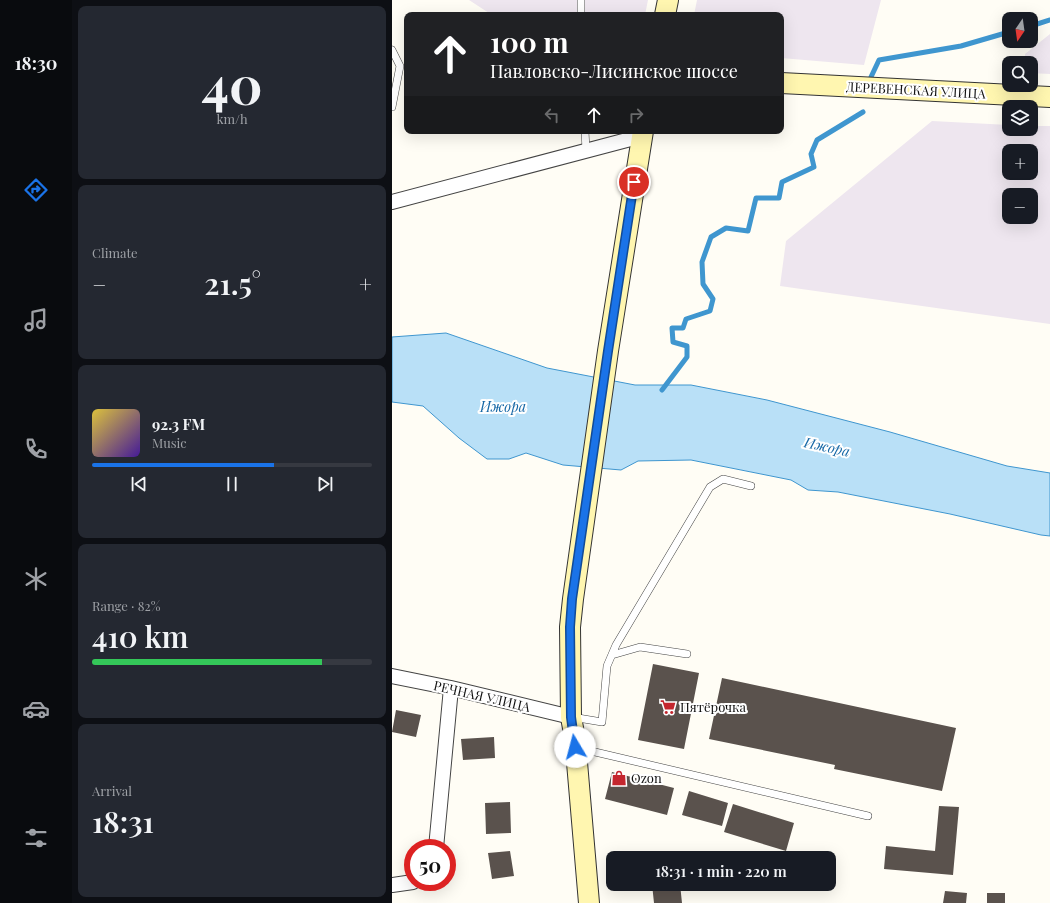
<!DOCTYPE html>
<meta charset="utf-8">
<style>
:root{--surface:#171b24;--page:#242831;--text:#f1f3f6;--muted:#9ea1a6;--line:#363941;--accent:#1a73e8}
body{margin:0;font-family:"Playfair Display",serif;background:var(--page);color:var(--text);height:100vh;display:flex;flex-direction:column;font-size:15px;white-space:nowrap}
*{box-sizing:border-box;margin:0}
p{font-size:13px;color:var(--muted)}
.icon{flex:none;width:22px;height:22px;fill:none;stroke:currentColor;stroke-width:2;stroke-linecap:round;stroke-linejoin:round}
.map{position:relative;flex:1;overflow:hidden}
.drawer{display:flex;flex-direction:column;gap:6px;padding:6px;background:#0d0f14;width:320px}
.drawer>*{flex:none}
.hud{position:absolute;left:12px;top:12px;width:380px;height:122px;border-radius:8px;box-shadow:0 4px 16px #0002;background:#202124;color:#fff;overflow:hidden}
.needle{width:26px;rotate:193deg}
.tools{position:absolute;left:610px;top:12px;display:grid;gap:8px}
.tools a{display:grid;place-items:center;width:36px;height:36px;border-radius:8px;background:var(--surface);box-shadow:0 4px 16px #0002;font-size:20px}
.speed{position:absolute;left:12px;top:839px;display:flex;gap:8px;font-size:20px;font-weight:700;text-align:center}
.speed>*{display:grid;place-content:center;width:52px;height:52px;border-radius:50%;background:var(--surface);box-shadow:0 4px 16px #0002;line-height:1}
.speed .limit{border:6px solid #d22;background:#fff;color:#111}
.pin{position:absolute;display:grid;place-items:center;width:34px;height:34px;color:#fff;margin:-17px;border:2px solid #fff;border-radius:50%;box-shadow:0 1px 4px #0007}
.me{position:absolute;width:44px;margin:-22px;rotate:352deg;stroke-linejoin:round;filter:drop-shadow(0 0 3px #0008)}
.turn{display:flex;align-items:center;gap:14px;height:84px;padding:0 20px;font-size:18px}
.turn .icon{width:52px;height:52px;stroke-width:2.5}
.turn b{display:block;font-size:28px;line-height:34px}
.lanes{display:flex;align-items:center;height:38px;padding:0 20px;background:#0003;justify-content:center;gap:20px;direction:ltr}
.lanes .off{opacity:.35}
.big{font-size:30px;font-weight:600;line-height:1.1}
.drawer .widget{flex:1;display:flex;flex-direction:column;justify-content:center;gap:6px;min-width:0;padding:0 14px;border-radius:8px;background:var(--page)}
.drawer .dial{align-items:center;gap:0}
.dial b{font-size:52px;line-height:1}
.song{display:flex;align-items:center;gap:12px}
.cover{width:48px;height:48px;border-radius:6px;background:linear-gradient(135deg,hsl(50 70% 55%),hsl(260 70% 35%))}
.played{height:4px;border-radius:2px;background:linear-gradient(90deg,var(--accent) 65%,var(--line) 65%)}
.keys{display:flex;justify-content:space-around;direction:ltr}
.heat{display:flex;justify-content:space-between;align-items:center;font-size:22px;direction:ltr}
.charge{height:6px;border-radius:3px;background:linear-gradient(90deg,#34c759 82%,var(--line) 0)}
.trip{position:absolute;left:214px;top:851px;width:230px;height:40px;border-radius:8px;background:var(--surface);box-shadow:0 4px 16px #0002;font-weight:600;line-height:40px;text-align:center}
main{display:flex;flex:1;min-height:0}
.tabs{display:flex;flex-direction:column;width:72px;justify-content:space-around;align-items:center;background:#090b0e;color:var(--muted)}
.tabs .icon{width:28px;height:28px}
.tabs .current{color:var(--accent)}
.tabs b{font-size:18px;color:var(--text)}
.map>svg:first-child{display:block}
.industrial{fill:#eee6ef;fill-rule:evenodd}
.water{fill:#b9e0f7;stroke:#3f96cf}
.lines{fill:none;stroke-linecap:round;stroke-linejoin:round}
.stream{stroke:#3f96cf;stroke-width:5}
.building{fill:#5a524d}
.lane-casing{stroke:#444;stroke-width:8}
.street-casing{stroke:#444;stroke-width:16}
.secondary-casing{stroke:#333;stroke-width:22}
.lane{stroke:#fff;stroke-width:7}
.street{stroke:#fff;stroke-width:14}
.secondary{stroke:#fff6b0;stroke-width:20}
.route-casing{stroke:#114b97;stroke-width:10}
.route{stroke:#1a73e8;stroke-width:7}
.labels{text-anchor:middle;stroke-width:4;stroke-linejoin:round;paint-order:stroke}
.street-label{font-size:13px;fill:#111;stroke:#fff}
.poi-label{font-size:13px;fill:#111;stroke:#fff;text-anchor:start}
.water-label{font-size:14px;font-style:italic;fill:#1768a6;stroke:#fff}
</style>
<main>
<nav class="tabs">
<b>18:30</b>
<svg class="icon current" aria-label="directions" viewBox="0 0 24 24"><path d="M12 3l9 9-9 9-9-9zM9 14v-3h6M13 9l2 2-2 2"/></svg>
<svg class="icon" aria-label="music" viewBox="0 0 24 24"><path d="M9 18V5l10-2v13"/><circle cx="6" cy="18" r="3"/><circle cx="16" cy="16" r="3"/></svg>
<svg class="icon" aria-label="phone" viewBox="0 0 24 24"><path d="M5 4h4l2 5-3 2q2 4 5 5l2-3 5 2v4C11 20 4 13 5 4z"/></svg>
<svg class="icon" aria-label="climate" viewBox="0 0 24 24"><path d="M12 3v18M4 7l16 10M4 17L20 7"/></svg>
<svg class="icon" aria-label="car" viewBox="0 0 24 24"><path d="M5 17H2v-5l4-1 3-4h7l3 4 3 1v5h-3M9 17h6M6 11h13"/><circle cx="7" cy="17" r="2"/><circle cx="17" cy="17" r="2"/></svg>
<svg class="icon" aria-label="filters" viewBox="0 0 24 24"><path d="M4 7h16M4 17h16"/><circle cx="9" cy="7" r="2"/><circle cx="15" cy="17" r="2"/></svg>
</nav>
<section class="drawer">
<div class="widget dial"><b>40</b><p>km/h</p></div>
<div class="widget"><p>Climate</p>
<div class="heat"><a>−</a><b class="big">21.5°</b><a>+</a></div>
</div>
<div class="widget">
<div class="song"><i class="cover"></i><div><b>92.3 FM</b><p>Music</p></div></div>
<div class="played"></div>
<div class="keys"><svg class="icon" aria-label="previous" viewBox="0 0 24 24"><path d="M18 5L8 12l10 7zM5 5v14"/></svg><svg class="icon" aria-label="pause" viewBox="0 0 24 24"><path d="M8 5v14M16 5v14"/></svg><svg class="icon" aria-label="next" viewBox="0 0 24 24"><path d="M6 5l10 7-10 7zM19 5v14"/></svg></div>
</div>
<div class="widget"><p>Range · 82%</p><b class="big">410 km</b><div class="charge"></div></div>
<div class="widget"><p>Arrival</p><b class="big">18:31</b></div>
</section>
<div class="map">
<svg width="658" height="903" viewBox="0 0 658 903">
<rect width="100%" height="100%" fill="#fffdf5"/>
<path class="industrial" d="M77,0H256L253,15H100Z
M305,0H489L472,65L389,58V15H302Z
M658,34V74L639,73V63H633V54Z
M540,121L617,125V129H639V126H658V324L388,286L394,241ZM617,151H639V173H617ZM617,195H639V217H617Z"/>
<path class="water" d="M54,333L155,368L243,385H299L375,400L498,432L615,466L658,473V536L649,535L558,514L446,492L416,490L399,480L299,460L246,461L229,470L171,465L134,453L117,459H95L67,438L31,406L0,402V337Z"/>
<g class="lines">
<path class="stream" d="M639,26L658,20
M479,77L487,60L569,46L617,32
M270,390L295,357V346L281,342L280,328H291L294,319L318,311L321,299L311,284L310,262L319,237L334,228L356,231L364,198H387L390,182L422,167L419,154L425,140L471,112"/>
</g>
<path class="building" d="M261,664L307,673L292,749L246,740Z
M330,678L564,728L550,791L442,769L443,765L317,739Z
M4,710L29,715L24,737L0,732Z
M102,737L103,758L71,760L69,739Z
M220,772L282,788L275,815L213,799Z
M297,791L336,803L330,826L290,815Z
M118,802L119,833L94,834L93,803Z
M341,804L402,823L394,851L332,832Z
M547,806L567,807L561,875L492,869L494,846L543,851Z
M118,851L122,876L100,879L96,853Z
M260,884H288L290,903H262Z
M553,891L575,893L574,903H551Z
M595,893H613V903H595Z"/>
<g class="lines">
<defs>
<path id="lane" d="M189,0V15
M0,50L8,66L0,107
M193,131L194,150
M220,655L248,647L295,654
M180,717L210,722L215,666L224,645L318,487L331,479L359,486
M186,748L476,816"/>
<path id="street" d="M0,202L250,136
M0,676L59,688L179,717
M44,848L59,688
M0,885L21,882"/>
<path id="secondary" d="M273,15L276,0
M389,83L658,97
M197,903L183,739L179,717L178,627L181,599L216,351L251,131"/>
</defs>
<use href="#lane" class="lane-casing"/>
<use href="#street" class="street-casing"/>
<use href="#secondary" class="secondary-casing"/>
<use href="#lane" class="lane"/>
<use href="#street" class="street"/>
<use href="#secondary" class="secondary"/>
</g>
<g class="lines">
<defs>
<path id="route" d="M183,747L179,717L178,627L180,599L216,351L242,182"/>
</defs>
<use href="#route" class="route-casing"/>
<use href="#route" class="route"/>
</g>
<defs>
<symbol id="supermarket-bare" viewBox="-9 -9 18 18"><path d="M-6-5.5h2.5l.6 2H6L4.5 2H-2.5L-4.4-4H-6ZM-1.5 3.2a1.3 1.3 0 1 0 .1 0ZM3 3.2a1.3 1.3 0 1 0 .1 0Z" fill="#c4262e" stroke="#fff" stroke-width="2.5" paint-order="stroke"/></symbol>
<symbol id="shop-bare" viewBox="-9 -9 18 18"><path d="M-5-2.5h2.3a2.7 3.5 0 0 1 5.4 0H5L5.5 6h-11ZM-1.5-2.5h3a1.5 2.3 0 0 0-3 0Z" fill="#c4262e" stroke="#fff" stroke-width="2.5" paint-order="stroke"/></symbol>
</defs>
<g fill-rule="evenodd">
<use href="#supermarket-bare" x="265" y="696" width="22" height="22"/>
<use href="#shop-bare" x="216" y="767" width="22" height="22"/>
</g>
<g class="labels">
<g class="street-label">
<text transform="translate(524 90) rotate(3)" y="5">ДЕРЕВЕНСКАЯ УЛИЦА</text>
<text transform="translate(90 696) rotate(13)" y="5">РЕЧНАЯ УЛИЦА</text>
</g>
<g class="poi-label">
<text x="288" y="712">Пятёрочка</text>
<text x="239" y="783">Ozon</text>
</g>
<g class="water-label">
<text x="111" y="412">Ижора</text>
<text transform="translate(435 447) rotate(12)" y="5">Ижора</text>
</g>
</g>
</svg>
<div class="tools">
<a><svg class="needle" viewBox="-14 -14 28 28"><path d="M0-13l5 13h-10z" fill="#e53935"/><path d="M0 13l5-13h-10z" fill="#9ea1a6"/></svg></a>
<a><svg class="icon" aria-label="search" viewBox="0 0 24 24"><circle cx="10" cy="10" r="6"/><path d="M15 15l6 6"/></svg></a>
<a><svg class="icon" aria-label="layers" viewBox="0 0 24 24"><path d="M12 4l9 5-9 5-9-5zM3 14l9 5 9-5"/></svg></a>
<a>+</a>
<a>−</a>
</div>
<div class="speed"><div class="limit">50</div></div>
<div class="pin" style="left:242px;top:182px;background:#d93025"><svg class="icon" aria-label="arrive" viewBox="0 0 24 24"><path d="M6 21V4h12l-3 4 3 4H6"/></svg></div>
<svg class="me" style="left:183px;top:747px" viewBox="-20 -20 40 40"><circle r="19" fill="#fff"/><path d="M0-13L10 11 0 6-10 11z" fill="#1a73e8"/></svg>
<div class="trip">18:31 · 1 min · 220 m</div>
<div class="hud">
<div class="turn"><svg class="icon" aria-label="ahead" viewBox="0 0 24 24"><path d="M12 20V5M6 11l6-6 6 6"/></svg><div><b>100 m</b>Павловско-Лисинское шоссе</div></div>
<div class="lanes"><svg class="icon off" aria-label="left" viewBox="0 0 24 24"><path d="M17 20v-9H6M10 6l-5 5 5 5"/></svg><svg class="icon" aria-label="ahead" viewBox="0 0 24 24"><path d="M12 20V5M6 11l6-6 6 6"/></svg><svg class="icon off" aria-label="right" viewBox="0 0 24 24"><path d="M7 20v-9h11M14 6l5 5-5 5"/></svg></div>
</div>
</div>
</main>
